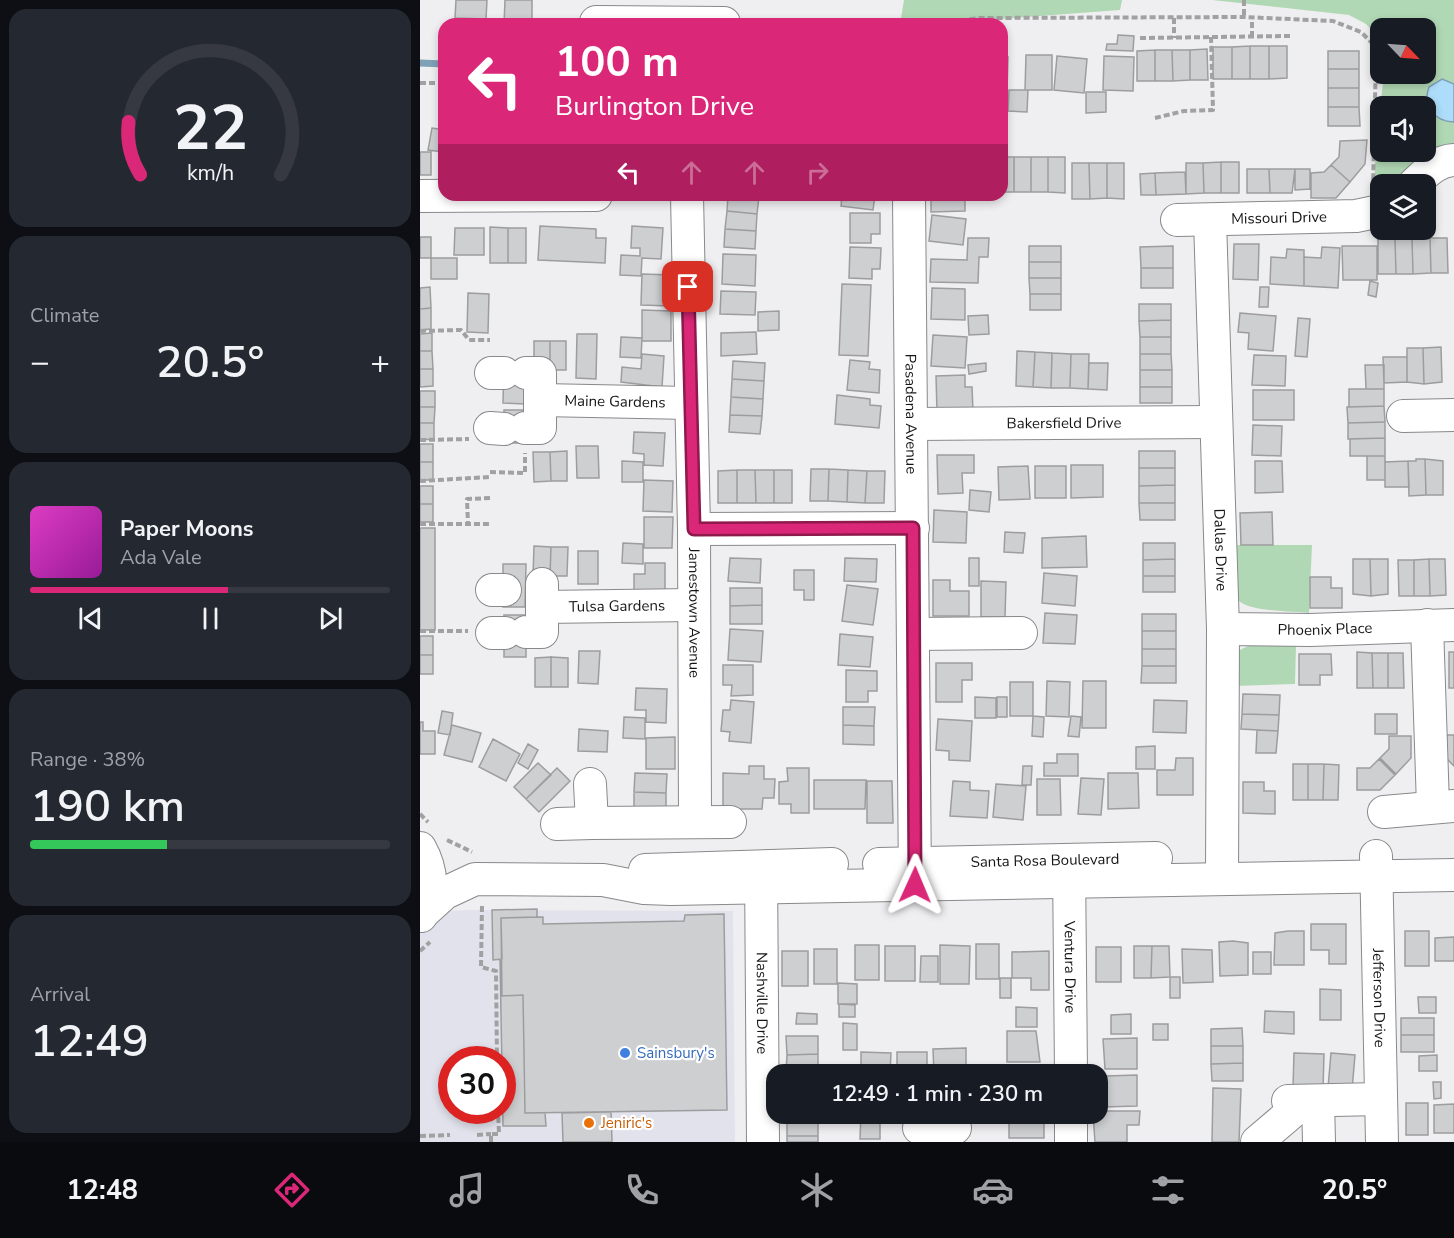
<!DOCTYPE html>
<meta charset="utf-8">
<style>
:root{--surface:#171b24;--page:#242831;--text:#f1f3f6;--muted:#9ea1a6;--line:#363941;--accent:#db2777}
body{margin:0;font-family:"Nunito Sans",sans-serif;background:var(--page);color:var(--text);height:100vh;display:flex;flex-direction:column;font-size:22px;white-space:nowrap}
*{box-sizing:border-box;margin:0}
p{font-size:20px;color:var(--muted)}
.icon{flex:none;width:33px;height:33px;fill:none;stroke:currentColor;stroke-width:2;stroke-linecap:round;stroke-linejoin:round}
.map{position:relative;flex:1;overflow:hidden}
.sheet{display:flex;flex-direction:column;gap:9px;padding:9px;background:#0d0f14;width:420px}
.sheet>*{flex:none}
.top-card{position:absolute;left:18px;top:18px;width:570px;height:183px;border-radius:18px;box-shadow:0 3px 9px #0003;background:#db2777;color:#fff;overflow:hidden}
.needle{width:39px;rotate:115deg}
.fabs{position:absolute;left:950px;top:18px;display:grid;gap:12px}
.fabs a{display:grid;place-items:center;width:66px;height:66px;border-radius:12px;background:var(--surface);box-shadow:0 3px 9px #0003;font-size:30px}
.speed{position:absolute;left:18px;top:1046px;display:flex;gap:12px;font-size:30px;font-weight:700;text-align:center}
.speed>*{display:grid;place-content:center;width:78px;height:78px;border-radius:50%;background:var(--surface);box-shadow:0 3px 9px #0003;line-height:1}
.speed .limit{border:9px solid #d22;background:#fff;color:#111}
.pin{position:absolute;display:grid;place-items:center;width:51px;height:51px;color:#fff;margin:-26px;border-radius:12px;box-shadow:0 3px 9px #0006}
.me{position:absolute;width:66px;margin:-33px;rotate:1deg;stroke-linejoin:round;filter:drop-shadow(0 0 4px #0008)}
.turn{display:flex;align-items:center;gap:21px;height:126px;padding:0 18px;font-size:27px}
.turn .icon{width:78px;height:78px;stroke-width:2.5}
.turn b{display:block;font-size:42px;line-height:51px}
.lanes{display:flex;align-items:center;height:57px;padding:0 18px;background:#0003;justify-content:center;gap:30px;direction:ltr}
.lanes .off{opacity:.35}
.big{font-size:45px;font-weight:600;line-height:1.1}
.sheet .widget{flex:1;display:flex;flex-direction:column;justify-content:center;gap:9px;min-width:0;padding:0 21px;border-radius:18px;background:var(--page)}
.sheet .dial{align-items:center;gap:0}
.dial svg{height:156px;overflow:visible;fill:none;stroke:var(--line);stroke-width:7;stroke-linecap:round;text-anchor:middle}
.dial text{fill:var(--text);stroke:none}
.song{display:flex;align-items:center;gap:18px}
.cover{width:72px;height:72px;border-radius:9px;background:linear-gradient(135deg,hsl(310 70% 55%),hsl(300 70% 35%))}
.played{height:6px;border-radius:3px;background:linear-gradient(90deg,var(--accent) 55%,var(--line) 55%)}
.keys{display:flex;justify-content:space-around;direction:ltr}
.heat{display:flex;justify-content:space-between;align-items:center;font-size:33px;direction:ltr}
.charge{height:9px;border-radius:4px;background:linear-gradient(90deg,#34c759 38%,var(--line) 0)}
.trip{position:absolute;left:346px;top:1064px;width:342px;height:60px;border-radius:18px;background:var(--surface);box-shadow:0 3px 9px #0003;font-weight:600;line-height:60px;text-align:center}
.tab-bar{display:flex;height:96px;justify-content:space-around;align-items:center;background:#090b0e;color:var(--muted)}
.tab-bar .icon{width:42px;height:42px}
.tab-bar .selected{color:var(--accent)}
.tab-bar b{font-size:27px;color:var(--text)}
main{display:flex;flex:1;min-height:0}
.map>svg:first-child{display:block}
.built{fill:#e1e2ec;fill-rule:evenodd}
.green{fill:#b1d8b4;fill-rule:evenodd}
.water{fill:#adddfa;stroke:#7fa1b5;stroke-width:1.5}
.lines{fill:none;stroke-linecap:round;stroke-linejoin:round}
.stream{stroke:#7fa1b5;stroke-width:7}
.building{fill:#cecfd1;stroke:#9d9d9f;stroke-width:1.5}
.minor-casing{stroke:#89898b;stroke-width:34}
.path{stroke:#a1a1a2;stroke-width:4;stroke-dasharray:6 3;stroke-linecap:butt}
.minor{stroke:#fff;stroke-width:32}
.route-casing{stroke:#8e194d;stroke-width:15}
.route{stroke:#db2777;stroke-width:10}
.shop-dot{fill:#3f7fe0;stroke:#fff;stroke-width:2}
.food-dot{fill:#e8710a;stroke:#fff;stroke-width:2}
.labels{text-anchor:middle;stroke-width:4.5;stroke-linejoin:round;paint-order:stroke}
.street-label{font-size:15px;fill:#151515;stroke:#fff}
.shop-label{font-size:15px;fill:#366cbe;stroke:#fff;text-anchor:start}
.food-label{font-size:15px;fill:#c56008;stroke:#fff;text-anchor:start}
</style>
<main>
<section class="sheet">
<div class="widget dial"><svg viewBox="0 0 100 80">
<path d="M14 69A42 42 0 1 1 86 69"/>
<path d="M14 69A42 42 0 0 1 8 42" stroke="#db2777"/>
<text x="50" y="56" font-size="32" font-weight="700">22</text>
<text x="50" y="72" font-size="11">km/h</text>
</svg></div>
<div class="widget"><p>Climate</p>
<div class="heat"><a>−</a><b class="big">20.5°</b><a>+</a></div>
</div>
<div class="widget">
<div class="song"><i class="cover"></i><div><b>Paper Moons</b><p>Ada Vale</p></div></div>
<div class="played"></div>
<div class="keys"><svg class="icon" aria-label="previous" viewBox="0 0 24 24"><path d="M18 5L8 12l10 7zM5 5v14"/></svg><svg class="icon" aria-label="pause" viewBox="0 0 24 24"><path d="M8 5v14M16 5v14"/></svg><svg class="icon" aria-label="next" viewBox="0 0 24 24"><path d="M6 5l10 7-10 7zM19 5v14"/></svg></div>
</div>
<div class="widget"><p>Range · 38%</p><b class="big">190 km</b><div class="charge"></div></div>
<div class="widget"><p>Arrival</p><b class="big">12:49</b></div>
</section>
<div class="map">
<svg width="1034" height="1142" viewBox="0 0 1034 1142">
<rect width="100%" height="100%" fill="#efeff1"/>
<path class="built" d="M49,910L313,911L315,1142H0V912ZM32,1059H82V1110H32Z"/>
<path class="green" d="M484,0H702L700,10L515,24H480Z
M792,0H1034V154L989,184H960V208L953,212L956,144L964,74H1005V28H960V39L946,24L929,15ZM960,106H1005V152H960Z
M814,545H892L889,613C874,611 823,612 817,598C812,583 815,561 814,545Z
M832,644L876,646L875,684L815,686L818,651Z"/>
<path class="water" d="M1022,79L1034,84V122C1014,121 1002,107 1009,87Z"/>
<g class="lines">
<path class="stream" d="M0,63L24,64"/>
</g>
<path class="building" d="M36,0H67L66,19L35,18Z
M85,0H112V24H84Z
M698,35L714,36L713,51L686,50L687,44H697Z
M830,46H849V79H830Z
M830,46V79H812V47Z
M849,46H867V78L849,79Z
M793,47H812V79H793Z
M787,49L788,80H770V50Z
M735,50H752L753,81H735Z
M735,50V81H717V51Z
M752,50H770V80L753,81Z
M908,51H939V69H908Z
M606,55H632V90H605Z
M582,56L588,57L587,90H582Z
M637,56L667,59L664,93L634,90Z
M684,56L714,57L713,91L683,90Z
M908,69H939V88H908Z
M908,88H939V107H908Z
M589,90H608L607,112L588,111Z
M666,92H686V112L666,113Z
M908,107H939L940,126H908Z
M12,128L24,130V152L8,150Z
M947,140L945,164L930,182L911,165L919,157L920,141Z
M0,152H11V175H0Z
M582,157H594V192H582Z
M594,157H611V192H594Z
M611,157H628V192H611Z
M628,157H645V193L628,192Z
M801,162H819V193H801Z
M801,162V193H784L783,163Z
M652,163H669L670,199H652Z
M669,163H687V198L670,199Z
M687,163H704V199L687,198Z
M766,163H783L784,193L766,194Z
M911,165L930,182L916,198H891V173L904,172Z
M827,169H849L850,193H827Z
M849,169H875L872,193H850Z
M875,169H890V189L875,190Z
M765,172L766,194L736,195L735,173Z
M735,173L736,195H721L720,174Z
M308,195L339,196L337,214L307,211Z
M422,195H455L453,210L421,206Z
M511,195H545V211L511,212Z
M307,211L337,214L336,231L305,229Z
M430,213H460V234H451V243H430Z
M512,215L546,219L543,245L509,241Z
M120,226L176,229V238H186L185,263L118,260Z
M212,226L243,228L241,259L222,258L221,276L200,275L201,255L220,256V248H211Z
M70,227L88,228V263H70Z
M35,228H64V255H34Z
M88,228H106V263H88Z
M305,229L336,231L335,249L304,247Z
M0,237H11V258H0Z
M548,238H569L568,257H559L558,283L510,282L511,259L547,260Z
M1010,238H1027L1028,273H1011Z
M1010,238L1011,273L993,274L992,239Z
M958,239H975L976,274H958Z
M975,239H992L993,274H976Z
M814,244H839L838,280L813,279Z
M609,246H641V262H609Z
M753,246V268H721L720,247Z
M922,246H957V280H923Z
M430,247L461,248L460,269H452V279L429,278Z
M902,247L920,248L918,288L884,286V257L901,258Z
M867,249L884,250V286L850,284L851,257L866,258Z
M303,254L336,255L335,286L302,284Z
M11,258H37V279H11Z
M609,262H641V278H609Z
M721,268H753V288H721Z
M222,274L251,275L250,306L221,305Z
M609,278H641V294H610Z
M950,281L958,283L956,297L948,295Z
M422,284L451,285L448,356L419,355Z
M10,287L11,308L0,309V288Z
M840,287H849L848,307H839Z
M512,288L545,289V320L511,319Z
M301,291L336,292L335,315L300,314Z
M48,293L69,294L68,333L47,332Z
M610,294H641V310H610Z
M719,304H751V320L719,321Z
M11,308V329L0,330V309Z
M222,310L251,311V341H222Z
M359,311V330L338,331V312Z
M820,313L856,316L853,351L828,349L829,333L818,332Z
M568,315L569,334L549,335L548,316Z
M878,318L890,319L887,357L875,356Z
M751,320V337H720L719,321Z
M336,332L337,354L301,356V333Z
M12,333V351H0V334Z
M157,334H177L176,379L156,378Z
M513,335L547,337L545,368L511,366Z
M201,337L222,338L221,358L200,357Z
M720,337H751V354H720Z
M114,341H130V370H114Z
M130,341H146V370H130Z
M1021,347L1022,382L1004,384L1003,348Z
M987,348H1003L1004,384L987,382Z
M0,351H12L13,369H0Z
M597,351L615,352L613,387L596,386Z
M615,352L632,353L631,388L613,387Z
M632,353L651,354L650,388H631Z
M222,354L244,356L242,387L201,382L202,367L221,369Z
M651,354H669L668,389L650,388Z
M720,354H751L752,370H720Z
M834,355L866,356L865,386L832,385Z
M963,357H987V382L964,383Z
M430,360L450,362L449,369L460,370L459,393L427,390Z
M313,361L345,363L344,381L312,379Z
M84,363L106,364L105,404L83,403Z
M566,363V371L549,374L548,365Z
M669,363H688L687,390L668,389Z
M945,365H964V389H946Z
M0,369H13V386L0,387Z
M720,370H752V387H720Z
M545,375V387H552L553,411L517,412L516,376Z
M312,379L344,381L343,399L311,397Z
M720,387H752V403H720Z
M929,389H964V406L929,407Z
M833,390H874V420H833Z
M0,391H15V407H0Z
M417,395L450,399V405L461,406L459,428L415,424Z
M311,397L343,399L342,416L310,415Z
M964,406L965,422L928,423L927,407Z
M0,407H15L14,423H0Z
M84,410H103V443H84Z
M310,415L342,416L340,434L309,432Z
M965,422V438L928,439V423Z
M0,423H14V440L0,439Z
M833,425L862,426L861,456L832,455Z
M214,432L245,433L243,466L224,465V454L213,453Z
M965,438V456H930V439Z
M0,444H13V462H0Z
M156,446H178L179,478H157Z
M147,451V481H131L130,452Z
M719,451H755V468H719Z
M113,452H130L131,481L114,482Z
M517,455H554V473H542L543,493L518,494Z
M947,456H965V480H947Z
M996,459H1005L1006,495L989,496L988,461H996Z
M1005,459L1023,461V495H1006Z
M202,461L223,462V482H202Z
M835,461H862L863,492L835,493Z
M988,461L989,487H965V462Z
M0,462H13V480H0Z
M651,465H683V497L651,498Z
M608,466L610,499L579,500L578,467Z
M615,466H646V498H615Z
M719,468H755V485L719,486Z
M391,469H409L408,501H390Z
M409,469L428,470L427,502L408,501Z
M317,470V503H298V471Z
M317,470H335L336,503H317Z
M335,470H354V503H336Z
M354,470H372V503H354Z
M428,470L447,471L445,503L427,502Z
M447,471H465L464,503H445Z
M224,480L253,481L252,512L223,511Z
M755,485V503H719V486Z
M0,486H13V504H0Z
M550,490L571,492L569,512L549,510Z
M719,503H755V520H720Z
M0,504H13V522H0Z
M514,510L547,512L546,543L513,542Z
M852,512L853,545H821L820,513Z
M224,517H253L252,548H224Z
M0,528H15V630H0Z
M585,532L605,533L603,553L584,552Z
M666,536L667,567L622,568V538Z
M203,543L223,544V564L202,563Z
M723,543H755V559L723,560Z
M114,546L131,547L130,576H113Z
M131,547H148L147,576H130Z
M158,551H178V584H158Z
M310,558L341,559L340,583L308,581Z
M425,558L457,559L456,582L424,581Z
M549,558H559V586H549Z
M755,559V576H723V560Z
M933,559H950L951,596L933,594Z
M950,559H968V594L951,596Z
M1009,559H1025L1026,595L1010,596Z
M1009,559L1010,596H994V560Z
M978,560H994V596H979Z
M225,563H245V595H214V574H225Z
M83,564H106L105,607H83Z
M374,570H394V600H384V590H374Z
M624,573L657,576L655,606L622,603Z
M723,576H755V592H723Z
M890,577H911V588H922V608H890Z
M513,580H530V591H549V616H513Z
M561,581L586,582L585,617H561Z
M427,585L458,589L453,625L422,621Z
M310,588H342V605L310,606Z
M342,605V624H310V606Z
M625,613L657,615L655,644L623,643Z
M722,614H756V631H722Z
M84,615H106V657H84Z
M310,629L343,631L341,662L308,660Z
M722,631H756V649H722Z
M420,634L453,637L450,667L418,665Z
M0,636H13V655H0Z
M722,649H756V666H722Z
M159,651H180L178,684L158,683Z
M937,652L952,653L953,688H937Z
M1029,652H1034V688H1029Z
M952,653H968V688H953Z
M968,653H983L984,688H968Z
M879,654H911L912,675H900V685H879Z
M0,655H13V674H0Z
M131,657V687H115V658Z
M131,657L148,658V687H131Z
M516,663H552V680H542V702H516Z
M303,665H333V695L311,696L312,685H303Z
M722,666H756V683H721Z
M426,670L457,671V691H448V702H426Z
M627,681L650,682L649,717L626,716Z
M663,681H686V728H662Z
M590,682H613V716H590Z
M216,688L247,689L246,723L226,722V710H215Z
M823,694L860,695L859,715L822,714Z
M555,697L576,698V718H555Z
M577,697H587V717H577Z
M311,700L334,702L331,743L309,741L310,732L301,731L303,710H310Z
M734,700L767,701L766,733L733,732Z
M423,707H455L454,726L423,725Z
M22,711L33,713L30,735L18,733Z
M822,714L859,715L858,731L821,729Z
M955,714H977V734H955Z
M613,716L624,717L623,737L612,736Z
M651,716L661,717L659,737L648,736Z
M204,717L225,718V739L203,738Z
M518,719L552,721L550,761L529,760V751L516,750Z
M0,722H3V731H15V754H0Z
M32,725L61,733L52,762L24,755Z
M423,725L454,726V745L423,744Z
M159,729L188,731L187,752L158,751Z
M837,730L858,731L856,753H836Z
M1026,735H1034V766L1026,758Z
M969,736H991V758L976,774L960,758L969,749Z
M255,737V769H226V738Z
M73,739L100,754L86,781L59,767Z
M108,744L118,750L108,769L98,763Z
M735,746V769H716V747Z
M637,754H658V776H624V763H637Z
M756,758H773V795H737V770H755Z
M959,759L975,775L960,790H937V768H950Z
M118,763L131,775L106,799L94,787Z
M873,764H888V800H873Z
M888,764H904L903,800H888Z
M904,764L919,765L918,800H903Z
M329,766H344V779H355L354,798H343L342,809H303V773L329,774Z
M603,766H612L611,785H602Z
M137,768L150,781L119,812L106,799Z
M367,768H389V813H371V804H359V782L368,781Z
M215,773L247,774L246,793L214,792Z
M688,773H718L719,808L688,809Z
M661,778L684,779L681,815L658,814Z
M617,779H640L641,815H617Z
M394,780H446L445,809H394Z
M447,781H472L473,823H447Z
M533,781L550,782V790L569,791L567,818L530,816Z
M823,782H844V791H855V814L823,813Z
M576,784L606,786L603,820L573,817Z
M214,792L246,793V812L214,811Z
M117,909V917L81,918L82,959L73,960L72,910Z
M304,914L307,1110L105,1113L103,995L82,996L81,918L123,917V924L264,921L265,915Z
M891,924H926V964H909V950H891Z
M868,931H884V965H854L855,933Z
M985,931H1009V966H985Z
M1034,937V961H1015V938Z
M813,941L828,943V975L800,976L799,942Z
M556,944H579V979H556Z
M435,945H459V980H435Z
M520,945L550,946L549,984H520Z
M465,946H495V981H465Z
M714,946H732L731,978H714Z
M732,946H749L750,977L731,978Z
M676,947H701V982H676Z
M394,949H417V984H394Z
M762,949L792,950L793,982L763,983Z
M362,951H388V986H362Z
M629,951V990H611V978H592V952Z
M833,952H851V974H833Z
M501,956H518V982H500Z
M80,959L82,996L103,995L105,1113H125L126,1126H83Z
M750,977H760V998H750Z
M580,978H591V998H580Z
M418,983L437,984V1004H418Z
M900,989L921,990V1020H900Z
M998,997H1016V1013H999Z
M419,1004L435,1005V1017H419Z
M596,1007L617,1008V1027H596Z
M845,1011L874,1012V1034L844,1032Z
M377,1013L397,1014V1024H376Z
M711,1014V1034H691V1015Z
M981,1018H1014V1035H981Z
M423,1023L437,1024V1050H423Z
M733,1024H748V1040H733Z
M822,1028L823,1046H791V1029Z
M587,1031H616L620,1062H587Z
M981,1035H1014V1052H981Z
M366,1036H398V1054L367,1055Z
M717,1038V1069H685L683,1039Z
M791,1046H823V1063L791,1064Z
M546,1048V1074H514L513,1049Z
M441,1052L471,1053L470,1074H441Z
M477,1052H507V1074H477Z
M874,1053L904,1054L903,1089L873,1088Z
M911,1053L935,1055L932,1090L908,1088Z
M398,1054V1073H366L367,1055Z
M1017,1055V1071H999V1056Z
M823,1063V1081H792L791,1064Z
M586,1068H620V1074H587Z
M717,1075V1106L683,1107L686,1076Z
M1013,1082H1021V1098L1014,1099Z
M793,1088L821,1089L819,1142H792Z
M986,1103H1008V1135H986Z
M1034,1104V1133H1014V1105Z
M678,1111H720L719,1125H707V1142H675L673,1113Z
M191,1112L192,1142H143L142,1113Z
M376,1113H398V1118H376Z
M441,1113H460V1139H440Z
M589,1113H616V1120H624V1138H589Z
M367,1118H398V1136H367Z
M367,1136H398V1142H367Z"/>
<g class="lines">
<defs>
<g id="minor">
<path d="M176,22L304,23"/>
<path d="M994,184C1006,173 1016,161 1034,160"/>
<path id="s1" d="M267,195L274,529L275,822"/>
<path id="s2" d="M489,195L495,884"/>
<path d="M0,196L176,195"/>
<path id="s3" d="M757,220L936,216L960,211"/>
<path id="s4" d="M790,220L803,629L802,878"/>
<path d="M71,373H84"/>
<path id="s5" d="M121,400L270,403"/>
<path d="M983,416L1034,415"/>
<path id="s6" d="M492,424L795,422"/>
<path d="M70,428L84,429"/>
<path d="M105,428H120V373H106"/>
<path d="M274,529L493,528"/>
<path d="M72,590H85"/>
<path id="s7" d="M122,607L273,605"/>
<path d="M1007,625L1013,806"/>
<path id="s8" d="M803,629L890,630L1034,625"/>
<path d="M106,632H122V584"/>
<path d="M72,633H85"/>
<path d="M493,634L601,633"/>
<path d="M170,784L172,823L310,822"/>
<path d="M964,812L1034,806"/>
<path d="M137,824L172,823"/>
<path d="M0,848C12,869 15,895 1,916"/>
<path id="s9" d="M956,856L962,1142"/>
<path id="s10" d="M649,862L651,1074"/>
<path id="s11" d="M459,864L736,858"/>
<path id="s12" d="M341,867L343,1142"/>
<path d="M225,870L412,864"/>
<path d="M3,913L25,893L55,879L183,880L224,888L251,889L1034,875"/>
<path d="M868,1101L960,1099"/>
<path d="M898,1101L899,1142"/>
<path d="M651,1113V1142"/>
<path d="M499,1128H535"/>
<path d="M837,1142L885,1101"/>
</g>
</defs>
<use href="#minor" class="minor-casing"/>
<path class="path" d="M824,0V17
M754,18V38
M514,24L560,18L824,17L913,21L941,32L952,43L956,56L953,187
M832,37V18
M720,38L870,36
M0,83H24
M735,118L764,111L793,110L791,37
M0,331L41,330L49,340H70
M0,440L49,439
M70,472L105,473V453
M0,481L70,477
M70,498L47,499L48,524H72
M0,524H48
M0,631H48
M0,814L8,822
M27,840L52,852
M62,906L61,967L76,971L77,1059
M0,951L10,942
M57,1135L71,1134
M0,1136L30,1135
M71,1142V1134H79L78,1110"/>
<use href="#minor" class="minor"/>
</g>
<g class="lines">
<defs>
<path id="route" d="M268,287L274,529L493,528L495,885"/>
</defs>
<use href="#route" class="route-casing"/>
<use href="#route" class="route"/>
</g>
<circle class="shop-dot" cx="205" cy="1053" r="6"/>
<circle class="food-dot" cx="169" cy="1123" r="6"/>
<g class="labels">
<g class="street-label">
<text dy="5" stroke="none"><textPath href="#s3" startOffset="102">Missouri Drive</textPath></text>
<text dy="5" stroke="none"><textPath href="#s5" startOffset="74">Maine Gardens</textPath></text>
<text dy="5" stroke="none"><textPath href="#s2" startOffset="219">Pasadena Avenue</textPath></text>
<text dy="5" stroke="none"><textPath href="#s6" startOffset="152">Bakersfield Drive</textPath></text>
<text dy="5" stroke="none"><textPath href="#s4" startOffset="330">Dallas Drive</textPath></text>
<text dy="5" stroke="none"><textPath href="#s7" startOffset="75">Tulsa Gardens</textPath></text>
<text dy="5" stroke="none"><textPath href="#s1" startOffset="418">Jamestown Avenue</textPath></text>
<text dy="5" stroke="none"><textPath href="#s8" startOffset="102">Phoenix Place</textPath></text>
<text dy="5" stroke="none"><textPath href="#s11" startOffset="166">Santa Rosa Boulevard</textPath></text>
<text dy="5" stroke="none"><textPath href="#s10" startOffset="105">Ventura Drive</textPath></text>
<text dy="5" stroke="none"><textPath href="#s9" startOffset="142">Jefferson Drive</textPath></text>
<text dy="5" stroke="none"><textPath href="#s12" startOffset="136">Nashville Drive</textPath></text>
</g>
<g class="shop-label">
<text x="217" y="1058">Sainsbury's</text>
</g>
<g class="food-label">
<text x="181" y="1128">Jeniric's</text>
</g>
</g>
</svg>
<div class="fabs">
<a><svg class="needle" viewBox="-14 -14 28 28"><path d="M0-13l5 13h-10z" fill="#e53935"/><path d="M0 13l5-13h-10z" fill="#9ea1a6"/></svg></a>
<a><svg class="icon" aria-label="sound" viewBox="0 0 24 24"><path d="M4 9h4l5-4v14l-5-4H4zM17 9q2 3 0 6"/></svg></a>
<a><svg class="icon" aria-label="layers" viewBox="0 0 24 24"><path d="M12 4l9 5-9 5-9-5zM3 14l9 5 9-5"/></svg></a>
</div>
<div class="speed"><div class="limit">30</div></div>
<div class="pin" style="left:268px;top:287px;background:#d93025"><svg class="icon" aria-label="arrive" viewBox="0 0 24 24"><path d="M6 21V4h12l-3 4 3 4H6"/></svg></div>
<svg class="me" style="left:495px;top:885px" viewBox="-20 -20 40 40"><path d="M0-17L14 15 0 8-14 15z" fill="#db2777" stroke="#fff" stroke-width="4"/></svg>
<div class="trip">12:49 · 1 min · 230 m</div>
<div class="top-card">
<div class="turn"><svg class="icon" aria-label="left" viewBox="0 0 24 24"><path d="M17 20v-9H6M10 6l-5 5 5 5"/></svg><div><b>100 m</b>Burlington Drive</div></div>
<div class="lanes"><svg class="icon" aria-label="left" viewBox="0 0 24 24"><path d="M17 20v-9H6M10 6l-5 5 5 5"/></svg><svg class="icon off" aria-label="ahead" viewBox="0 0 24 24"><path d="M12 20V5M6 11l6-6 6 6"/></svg><svg class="icon off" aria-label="ahead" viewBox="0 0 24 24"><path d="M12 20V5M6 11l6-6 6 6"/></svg><svg class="icon off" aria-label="right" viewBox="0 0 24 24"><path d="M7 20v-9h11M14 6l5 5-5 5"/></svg></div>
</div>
</div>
</main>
<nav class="tab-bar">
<b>12:48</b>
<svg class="icon selected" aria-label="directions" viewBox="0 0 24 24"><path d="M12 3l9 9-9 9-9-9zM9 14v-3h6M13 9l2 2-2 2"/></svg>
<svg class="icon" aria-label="music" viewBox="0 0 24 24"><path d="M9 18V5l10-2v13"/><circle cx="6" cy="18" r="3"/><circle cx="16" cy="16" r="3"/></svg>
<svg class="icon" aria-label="phone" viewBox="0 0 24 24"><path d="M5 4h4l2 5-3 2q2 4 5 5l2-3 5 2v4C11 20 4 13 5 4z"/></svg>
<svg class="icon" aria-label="climate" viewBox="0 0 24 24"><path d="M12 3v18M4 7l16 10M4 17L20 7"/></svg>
<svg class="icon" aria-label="car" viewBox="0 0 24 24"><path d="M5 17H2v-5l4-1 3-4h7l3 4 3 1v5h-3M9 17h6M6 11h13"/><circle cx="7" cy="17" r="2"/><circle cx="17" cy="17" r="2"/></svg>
<svg class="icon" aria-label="filters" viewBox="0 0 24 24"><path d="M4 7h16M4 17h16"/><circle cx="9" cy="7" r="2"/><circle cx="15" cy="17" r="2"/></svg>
<b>20.5°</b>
</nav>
